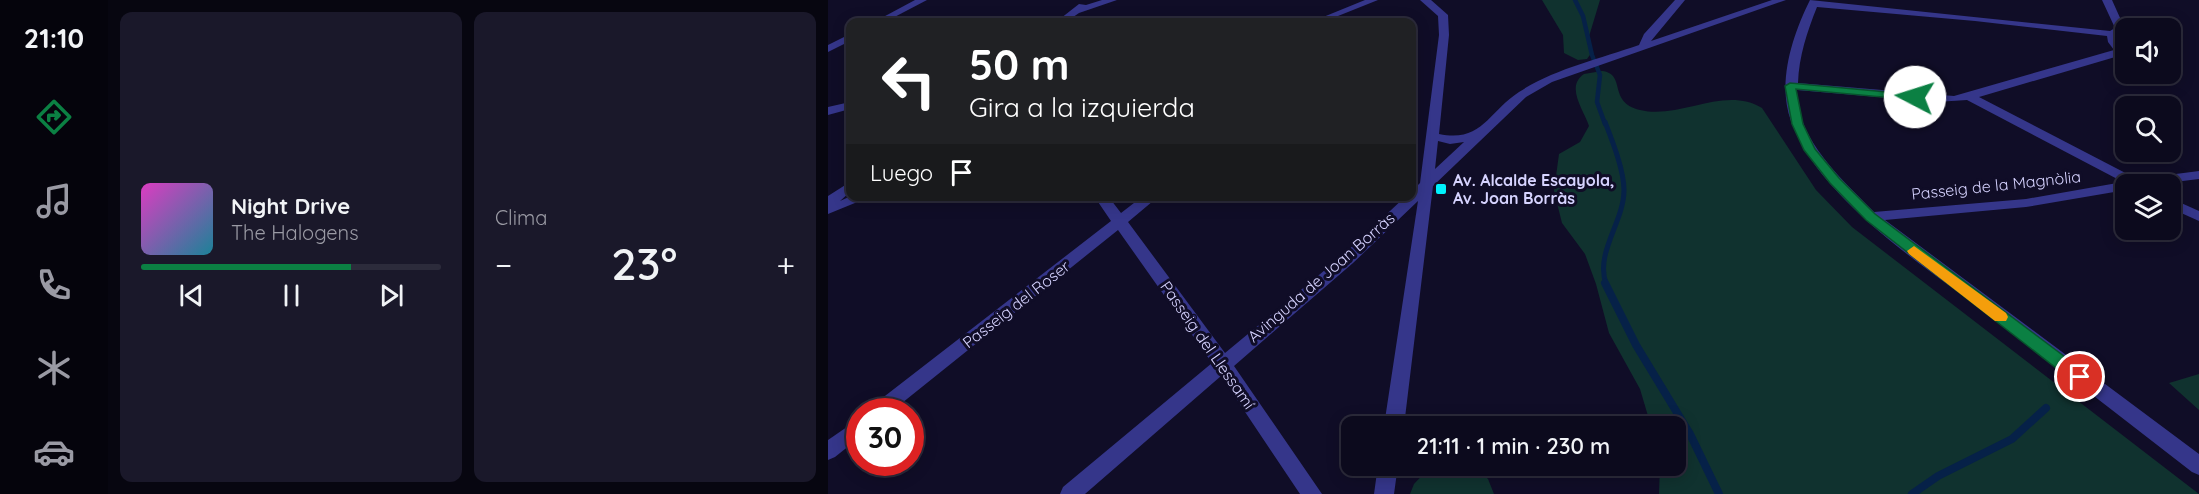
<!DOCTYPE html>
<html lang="es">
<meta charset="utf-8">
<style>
:root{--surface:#0c0a1d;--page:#1a182a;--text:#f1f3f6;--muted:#9a9aa4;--line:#2c2b3b;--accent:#0b8043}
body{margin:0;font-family:Quicksand,sans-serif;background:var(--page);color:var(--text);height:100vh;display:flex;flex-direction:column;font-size:22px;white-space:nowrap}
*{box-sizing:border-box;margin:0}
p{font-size:20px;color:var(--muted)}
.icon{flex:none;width:33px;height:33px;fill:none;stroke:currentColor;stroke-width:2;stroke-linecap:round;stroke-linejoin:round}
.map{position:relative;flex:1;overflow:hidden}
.side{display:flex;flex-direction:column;gap:12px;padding:12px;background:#070610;width:720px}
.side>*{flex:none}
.hud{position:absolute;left:18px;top:18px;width:570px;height:183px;border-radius:12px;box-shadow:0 3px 15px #0003,0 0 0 2px var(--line);background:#202124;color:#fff;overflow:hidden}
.controls{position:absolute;left:1287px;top:18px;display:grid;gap:12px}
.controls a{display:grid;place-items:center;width:66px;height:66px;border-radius:12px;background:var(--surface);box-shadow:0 3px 15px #0003,0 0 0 2px var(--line);font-size:30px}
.speed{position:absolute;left:18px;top:398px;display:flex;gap:12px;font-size:30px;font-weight:700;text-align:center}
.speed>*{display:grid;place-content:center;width:78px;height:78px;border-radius:50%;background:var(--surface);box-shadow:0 3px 15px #0003,0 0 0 2px var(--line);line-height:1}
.speed .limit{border:9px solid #d22;background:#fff;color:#111}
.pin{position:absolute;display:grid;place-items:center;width:51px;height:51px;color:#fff;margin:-26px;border:3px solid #fff;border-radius:50%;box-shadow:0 2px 6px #0007}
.me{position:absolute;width:66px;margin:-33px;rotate:275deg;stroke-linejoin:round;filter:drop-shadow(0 0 4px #0008)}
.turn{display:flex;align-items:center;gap:21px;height:126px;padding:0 24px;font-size:27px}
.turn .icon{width:78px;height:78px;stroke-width:2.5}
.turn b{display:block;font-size:42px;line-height:51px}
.then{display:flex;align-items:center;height:57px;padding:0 24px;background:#0003;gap:12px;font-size:22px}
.big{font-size:45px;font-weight:600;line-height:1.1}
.side .widget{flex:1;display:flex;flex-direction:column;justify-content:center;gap:9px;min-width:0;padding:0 21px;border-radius:12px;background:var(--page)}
.song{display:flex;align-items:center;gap:18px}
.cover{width:72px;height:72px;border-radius:9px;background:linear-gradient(135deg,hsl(310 70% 55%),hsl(190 70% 35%))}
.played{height:6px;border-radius:3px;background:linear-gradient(90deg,var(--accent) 70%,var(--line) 70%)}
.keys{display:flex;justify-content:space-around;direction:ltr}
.heat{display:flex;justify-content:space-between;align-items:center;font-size:33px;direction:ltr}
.side .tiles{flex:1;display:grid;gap:12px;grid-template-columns:repeat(2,1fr)}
.trip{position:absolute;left:513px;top:416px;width:345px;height:60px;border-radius:12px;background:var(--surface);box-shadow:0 3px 15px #0003,0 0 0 2px var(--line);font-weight:600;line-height:60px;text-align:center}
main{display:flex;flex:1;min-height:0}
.tab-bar{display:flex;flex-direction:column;width:108px;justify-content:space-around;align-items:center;background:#05040c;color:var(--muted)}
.tab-bar .icon{width:42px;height:42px}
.tab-bar .active{color:var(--accent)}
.tab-bar b{font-size:27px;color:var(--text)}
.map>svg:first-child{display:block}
.green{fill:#10322f}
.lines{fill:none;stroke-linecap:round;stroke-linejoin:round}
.stream-far2{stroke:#062148;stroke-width:4.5}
.stream-far1{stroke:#062148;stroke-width:5}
.stream{stroke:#062148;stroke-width:8}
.minor{fill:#35368a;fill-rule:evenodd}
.route{fill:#0b8043;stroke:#07532c;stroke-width:1.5}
.slow{fill:#f59e0b}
.poi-dot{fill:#00f2fe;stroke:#100d27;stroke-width:2}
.labels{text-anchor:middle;stroke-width:6;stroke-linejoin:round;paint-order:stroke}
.poi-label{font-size:16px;font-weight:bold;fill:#d6d3ff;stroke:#100d27;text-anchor:start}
.street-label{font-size:16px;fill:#d6d3ff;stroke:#100d27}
</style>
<main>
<nav class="tab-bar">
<b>21:10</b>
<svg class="icon active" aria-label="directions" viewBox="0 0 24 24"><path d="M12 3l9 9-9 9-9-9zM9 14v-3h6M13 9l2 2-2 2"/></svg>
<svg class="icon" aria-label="music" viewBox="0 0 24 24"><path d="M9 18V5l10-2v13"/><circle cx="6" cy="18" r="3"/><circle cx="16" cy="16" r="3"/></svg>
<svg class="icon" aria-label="phone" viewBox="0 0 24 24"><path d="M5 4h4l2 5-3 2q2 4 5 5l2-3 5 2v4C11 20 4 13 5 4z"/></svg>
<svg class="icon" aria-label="climate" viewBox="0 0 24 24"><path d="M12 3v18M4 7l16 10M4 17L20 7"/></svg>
<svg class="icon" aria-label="car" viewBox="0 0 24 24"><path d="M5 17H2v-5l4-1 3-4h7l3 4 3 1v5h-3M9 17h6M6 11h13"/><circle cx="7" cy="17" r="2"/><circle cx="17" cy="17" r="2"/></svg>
</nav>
<section class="side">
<div class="tiles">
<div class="widget">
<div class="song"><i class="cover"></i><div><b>Night Drive</b><p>The Halogens</p></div></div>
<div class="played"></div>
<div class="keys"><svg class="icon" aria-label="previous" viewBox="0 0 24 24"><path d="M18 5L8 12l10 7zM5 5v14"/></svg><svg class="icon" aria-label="pause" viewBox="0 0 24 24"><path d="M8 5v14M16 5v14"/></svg><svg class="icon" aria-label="next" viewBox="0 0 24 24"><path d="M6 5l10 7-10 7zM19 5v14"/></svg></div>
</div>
<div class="widget"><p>Clima</p>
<div class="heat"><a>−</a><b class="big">23°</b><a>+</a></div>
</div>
</div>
</section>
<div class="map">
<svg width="1371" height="494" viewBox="0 0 1371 494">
<rect width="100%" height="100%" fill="#100d27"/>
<path class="green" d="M714,0H772L759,43L764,52L759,59L750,60L736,53L735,35Z
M774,71C799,74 779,102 812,110C852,120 896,85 934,108L988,190L1024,227L1371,494H831L832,465H848V426H823L812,389L781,333L768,284L757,254L734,223L726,191L731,154L752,142L761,126C756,110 737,87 756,74Z
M1371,374V410L1341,383Z
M604,465L647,467L660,479L666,494H582L586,484Z"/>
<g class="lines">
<path class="stream-far2" d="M747,0L755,16L764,55L772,75L769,102L777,124"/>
<path class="stream-far1" d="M777,122C784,140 796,170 796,190C796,222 767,252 778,284"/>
<path class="stream" d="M777,283L808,345L862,434L891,494
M1084,494L1110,476L1184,439L1218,408"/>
<path class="minor" d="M87,0H99L57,22H46Z
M274,0H289L251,13L238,22H228L251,4L258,5Z
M537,0H550L495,22H483Z
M592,0H603L620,15L621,35L611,134C654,143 660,112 691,92C726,69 771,59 811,45L816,34L847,0H857L823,41L944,0H958L724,82L698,97L605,186L576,426H556L590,201L525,263L406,366L494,494H472L393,376L257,494H232L235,487L384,363L290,230L64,411H42L44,406L283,221L266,196H280L293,213L315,196H331L300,222L397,353L515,255L578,196H584V191L592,183L611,35L610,16ZM610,141L622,144L636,142L607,169Z
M982,0L1282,31L1287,28L1274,0H1284L1297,29L1289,35L1290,42L1296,50L1294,55L1151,97L1309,179L1371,171V179L1330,184H1298V190L1198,207L1057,220L1371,454V475L1364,472C1298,421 1232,370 1166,319C1101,269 992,201 963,121C949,83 964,36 982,0ZM989,7L1147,21L1279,36L1280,42L1286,50L1126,96L970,83C971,56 979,32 989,7ZM969,90L1108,102L1139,100L1295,182L1198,199L1046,212C1015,180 968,140 969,90Z
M22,34V41L0,52V45Z
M22,102V109L0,115V107Z
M22,182V192L12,201L23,196H44L0,214V196Z
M1342,198L1371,211V221L1342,208Z
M32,418V437L7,457L0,460V440Z
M550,465H570L566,494H546Z"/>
</g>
<path class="route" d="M962,83L1091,95V99L1087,100L968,89L975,124L987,149L1011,178L1047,214L1257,372L1260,377L1257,382L1252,383L1246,382L1038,220L1002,183L976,150L964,124L957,86Z"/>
<path class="slow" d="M1086,246L1178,313L1180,317L1178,321H1167L1081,254L1079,251Z"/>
<rect class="poi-dot" x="607" y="183" width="12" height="12" rx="3"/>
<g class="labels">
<g class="poi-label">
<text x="625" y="186">Av. Alcalde Escayola,<tspan x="625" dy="18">Av. Joan Borràs</tspan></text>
</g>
<g class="street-label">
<text transform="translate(1168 185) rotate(-6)" y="6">Passeig de la Magnòlia</text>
<text transform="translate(493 277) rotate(-41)" y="6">Avinguda de Joan Borràs</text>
<text transform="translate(188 304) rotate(-38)" y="6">Passeig del Roser</text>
<text transform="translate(380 345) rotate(55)" y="6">Passeig del Llessamí</text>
</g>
</g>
</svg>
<div class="controls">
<a><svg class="icon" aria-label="sound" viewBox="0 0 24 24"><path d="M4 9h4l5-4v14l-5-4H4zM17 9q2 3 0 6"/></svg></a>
<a><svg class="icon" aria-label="search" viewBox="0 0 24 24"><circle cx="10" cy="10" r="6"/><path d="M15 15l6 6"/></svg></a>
<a><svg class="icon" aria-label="layers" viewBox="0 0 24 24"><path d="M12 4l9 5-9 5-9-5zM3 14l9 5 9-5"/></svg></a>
</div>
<div class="speed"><div class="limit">30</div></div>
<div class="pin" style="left:1252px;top:377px;background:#d93025"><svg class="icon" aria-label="arrive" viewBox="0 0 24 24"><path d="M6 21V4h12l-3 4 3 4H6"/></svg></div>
<svg class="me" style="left:1087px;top:97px" viewBox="-20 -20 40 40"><circle r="19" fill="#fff"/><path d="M0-13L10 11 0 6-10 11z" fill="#0b8043"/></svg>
<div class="trip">21:11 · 1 min · 230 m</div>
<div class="hud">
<div class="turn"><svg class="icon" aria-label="left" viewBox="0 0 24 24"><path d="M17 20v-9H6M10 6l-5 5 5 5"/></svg><div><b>50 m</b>Gira a la izquierda</div></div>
<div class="then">Luego<svg class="icon" aria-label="arrive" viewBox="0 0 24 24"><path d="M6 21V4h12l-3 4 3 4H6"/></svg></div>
</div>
</div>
</main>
